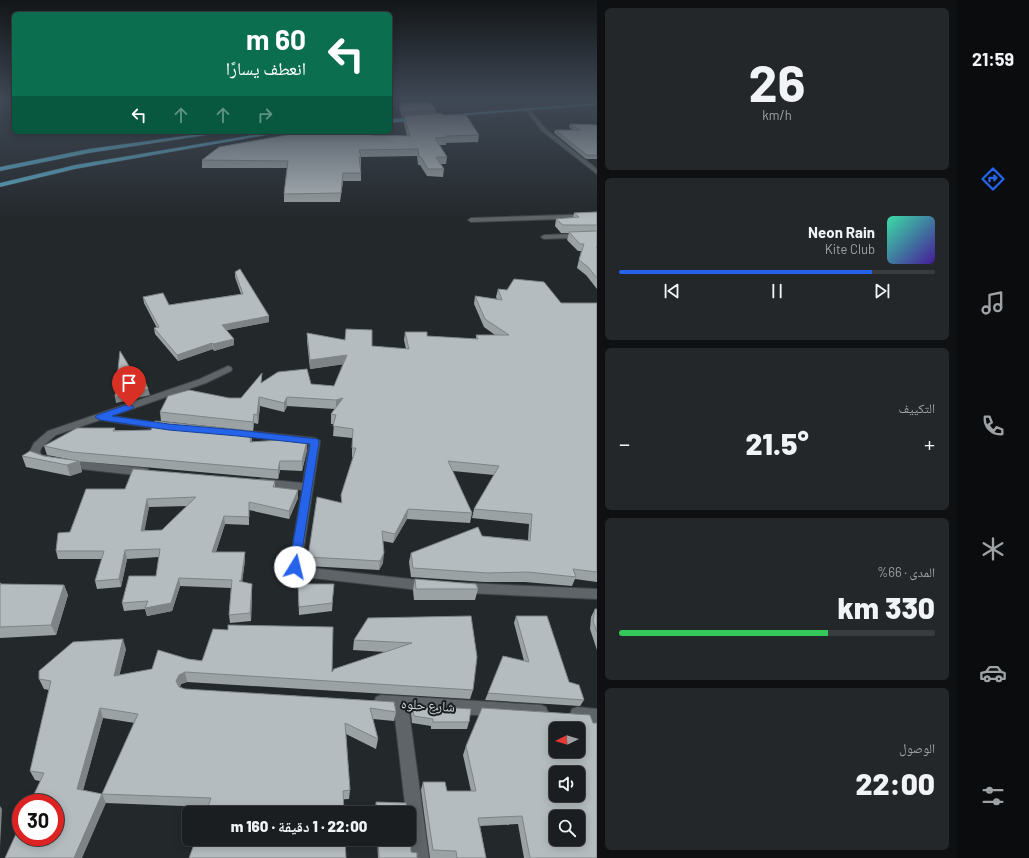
<!DOCTYPE html>
<html lang="ar">
<meta charset="utf-8">
<style>
:root{--surface:#1a1e20;--page:#232729;--text:#f1f3f6;--muted:#9fa2a5;--line:#383c3e;--accent:#2563eb}
body{margin:0;font-family:Barlow,"Noto Naskh Arabic",sans-serif;background:var(--page);color:var(--text);direction:rtl;height:100vh;display:flex;flex-direction:column;font-size:15px;white-space:nowrap}
*{box-sizing:border-box;margin:0}
p{font-size:13px;color:var(--muted)}
.icon{flex:none;width:22px;height:22px;fill:none;stroke:currentColor;stroke-width:2;stroke-linecap:round;stroke-linejoin:round}
.map{position:relative;flex:1;overflow:hidden;direction:ltr}
.sheet{display:flex;flex-direction:column;gap:8px;padding:8px;background:#0e1012;width:360px}
.sheet>*{flex:none}
.banner{position:absolute;left:12px;top:12px;width:380px;height:122px;border-radius:6px;box-shadow:0 2px 10px #0003,0 0 0 1px var(--line);direction:rtl;background:#0b6e4f;color:#fff;overflow:hidden}
.needle{width:26px;rotate:265deg}
.tools{position:absolute;left:549px;top:722px;display:grid;gap:8px}
.tools a{display:grid;place-items:center;width:36px;height:36px;border-radius:6px;background:var(--surface);box-shadow:0 2px 10px #0003,0 0 0 1px var(--line);font-size:20px}
.speed{position:absolute;left:12px;top:794px;display:flex;gap:8px;font-size:20px;font-weight:700;text-align:center}
.speed>*{display:grid;place-content:center;width:52px;height:52px;border-radius:50%;background:var(--surface);box-shadow:0 2px 10px #0003,0 0 0 1px var(--line);line-height:1}
.speed .limit{border:6px solid #d22;background:#fff;color:#111}
.pin{position:absolute;display:grid;place-items:center;width:34px;height:34px;color:#fff;margin:-41px -17px;border-radius:50% 50% 50% 0;rotate:-45deg;box-shadow:0 0 4px #0007}
.pin .icon{rotate:45deg}
.me{position:absolute;width:44px;margin:-22px;rotate:9deg;stroke-linejoin:round;filter:drop-shadow(0 0 3px #0008)}
.turn{display:flex;align-items:center;gap:14px;height:84px;padding:0 20px;font-size:18px}
.turn .icon{width:52px;height:52px;stroke-width:2.5}
.turn b{display:block;font-size:28px;line-height:34px}
.lanes{display:flex;align-items:center;height:38px;padding:0 20px;background:#0003;justify-content:center;gap:20px;direction:ltr}
.lanes .off{opacity:.35}
.big{font-size:30px;font-weight:800;line-height:1.1}
.sheet .widget{flex:1;display:flex;flex-direction:column;justify-content:center;gap:6px;min-width:0;padding:0 14px;border-radius:6px;background:var(--page)}
.sheet .dial{align-items:center;gap:0}
.dial b{font-size:52px;line-height:1}
.song{display:flex;align-items:center;gap:12px}
.cover{width:48px;height:48px;border-radius:6px;background:linear-gradient(135deg,hsl(160 70% 55%),hsl(260 70% 35%))}
.played{height:4px;border-radius:2px;background:linear-gradient(90deg,var(--accent) 80%,var(--line) 80%)}
.keys{display:flex;justify-content:space-around;direction:ltr}
.heat{display:flex;justify-content:space-between;align-items:center;font-size:22px;direction:ltr}
.charge{height:6px;border-radius:3px;background:linear-gradient(90deg,#34c759 66%,var(--line) 0)}
.trip{position:absolute;left:182px;top:806px;width:234px;height:40px;border-radius:6px;background:var(--surface);box-shadow:0 2px 10px #0003,0 0 0 1px var(--line);font-weight:800;line-height:40px;text-align:center;direction:rtl}
main{display:flex;flex:1;min-height:0}
.tab-bar{display:flex;flex-direction:column;width:72px;justify-content:space-around;align-items:center;background:#0a0c0d;color:var(--muted)}
.tab-bar .icon{width:28px;height:28px}
.tab-bar .current{color:var(--accent)}
.tab-bar b{font-size:18px;color:var(--text)}
.map>svg:first-child{display:block}
.lines{fill:none;stroke-linecap:round;stroke-linejoin:round}
.minor-casing{stroke:#3f4345;stroke-width:2}
.trunk-casing{stroke:#3f4345;stroke-width:1}
.minor{fill:#5e6467;fill-rule:evenodd}
.trunk{fill:#58aac6;fill-rule:evenodd}
.wall{fill:#9ba2a4;fill-rule:evenodd}
.shaded-wall{fill:#7e8486}
.building{fill:#b4bcbf;stroke:#7e8486;fill-rule:evenodd}
.route{fill:#2563eb;stroke:#184099}
.labels{text-anchor:middle;stroke-width:4;stroke-linejoin:round;paint-order:stroke}
.near-street-label{font-size:14px;fill:#cfd3d5;stroke:#191f21}
</style>
<main>
<nav class="tab-bar">
<b>21:59</b>
<svg class="icon current" aria-label="directions" viewBox="0 0 24 24"><path d="M12 3l9 9-9 9-9-9zM9 14v-3h6M13 9l2 2-2 2"/></svg>
<svg class="icon" aria-label="music" viewBox="0 0 24 24"><path d="M9 18V5l10-2v13"/><circle cx="6" cy="18" r="3"/><circle cx="16" cy="16" r="3"/></svg>
<svg class="icon" aria-label="phone" viewBox="0 0 24 24"><path d="M5 4h4l2 5-3 2q2 4 5 5l2-3 5 2v4C11 20 4 13 5 4z"/></svg>
<svg class="icon" aria-label="climate" viewBox="0 0 24 24"><path d="M12 3v18M4 7l16 10M4 17L20 7"/></svg>
<svg class="icon" aria-label="car" viewBox="0 0 24 24"><path d="M5 17H2v-5l4-1 3-4h7l3 4 3 1v5h-3M9 17h6M6 11h13"/><circle cx="7" cy="17" r="2"/><circle cx="17" cy="17" r="2"/></svg>
<svg class="icon" aria-label="filters" viewBox="0 0 24 24"><path d="M4 7h16M4 17h16"/><circle cx="9" cy="7" r="2"/><circle cx="15" cy="17" r="2"/></svg>
</nav>
<section class="sheet">
<div class="widget dial"><b>26</b><p>km/h</p></div>
<div class="widget">
<div class="song"><i class="cover"></i><div><b>Neon Rain</b><p>Kite Club</p></div></div>
<div class="played"></div>
<div class="keys"><svg class="icon" aria-label="previous" viewBox="0 0 24 24"><path d="M18 5L8 12l10 7zM5 5v14"/></svg><svg class="icon" aria-label="pause" viewBox="0 0 24 24"><path d="M8 5v14M16 5v14"/></svg><svg class="icon" aria-label="next" viewBox="0 0 24 24"><path d="M6 5l10 7-10 7zM19 5v14"/></svg></div>
</div>
<div class="widget"><p>التكييف</p>
<div class="heat"><a>−</a><b class="big">21.5°</b><a>+</a></div>
</div>
<div class="widget"><p>المدى · 66%</p><b class="big">330 km</b><div class="charge"></div></div>
<div class="widget"><p>الوصول</p><b class="big">22:00</b></div>
</section>
<div class="map">
<svg width="597" height="858" viewBox="0 0 597 858">
<rect width="100%" height="100%" fill="#23282b"/>
<g class="lines">
<defs>
<path id="minor" d="M524,108H528L546,129L597,169V174L542,131Z
M597,214V218L471,222L468,220L471,218Z
M597,233V237L544,239L541,237L544,235Z
M228,366L231,367L232,369L231,371L206,383L112,416L166,424L170,425L171,427L170,429L166,430L100,420L56,435L42,447L40,451L41,455L49,456L50,459L49,462C43,463 39,461 33,460L30,451L34,443L48,431L200,379Z
M240,430L315,438L320,441L301,566L303,567L427,581L432,582L433,586L432,590L427,591L295,576L289,567L302,490L262,487L258,486L257,483L258,480L262,479L303,483L309,444L236,435L235,433Z
M67,460L144,468L148,469L149,472L148,475L144,476L63,467L62,464L63,461Z
M465,583L597,589V599L465,593L460,592L459,588L460,584Z
M381,695L541,705L546,707L548,712L546,717L541,719L409,711L429,858H411L409,838V813H406L394,710L381,709L376,707L374,702L376,697Z
M577,707L597,709V723L577,721L572,719L570,714L572,709Z"/>
<path id="trunk" d="M597,103V105L444,117L442,116L444,115Z
M421,117V119L419,120L390,123V119Z
M213,132H227L89,153L0,171V167L89,149Z
M271,132H283L75,169L0,187V183L75,165Z"/>
</defs>
<use href="#minor" class="minor-casing"/>
<use href="#trunk" class="trunk-casing"/>
<use href="#minor" class="minor"/>
<use href="#trunk" class="trunk"/>
</g>
<path class="wall" d="M400,103L436,109V114L443,115L479,135L478,142L446,143V145H440L447,157L446,164H441L444,169L443,177L427,176L420,165H418L417,156L361,157V181H343L340,202H284V194L287,168H202V160L370,135L407,136L404,123V116H414L402,117L399,108Z
M570,124L597,125V159H586L554,133L555,130H573L569,127Z
M597,212V289L586,275L577,268L581,251H578L567,240L569,233H561L555,226L556,219L573,218L574,213Z
M235,272L269,322L227,330L234,345L214,351L213,349L178,361L155,334L154,328H157L144,303L143,297L169,305L241,294L235,277Z
M498,289L561,303H597V582L575,579L572,586L525,582H485L411,577L409,562L411,553L482,536L528,540L529,524L472,518L474,509L494,475L453,471L472,513L470,523L407,519L393,543L383,541V563L379,570L308,566V557L341,502V495L353,457H352V438L333,436L334,424H331V414L335,409L287,406L284,412L260,406L258,424L254,423L253,431L161,421L160,412L229,398H241L311,384L334,386L343,364L310,369L307,341V333L372,346L406,349L404,340L405,332L427,336L476,339V335H495L484,327L474,304L475,296L497,299L496,297Z
M115,428V430L252,431V442L307,450L302,471L280,470L278,479L76,461H79L82,472L70,476L26,467L22,456H44L73,460L47,455L44,446Z
M275,481V487L298,498L289,519L249,510V525L225,524L216,552H245V560L242,582L252,584V592L251,621L230,623L229,615L231,588L180,586L172,611L147,616L145,609L124,611L122,603L156,576L159,557L127,559L121,587L97,589L95,581L102,559H58L56,551L70,532L125,489ZM187,506L162,530H144L149,507Z
M415,579L478,589L475,600H414L413,590Z
M0,582L1,584L64,585L68,595L56,635L0,638Z
M298,584H334L332,611L299,615Z
M595,609H597V650L590,629L591,617Z
M471,616L473,690L470,699L187,682L181,684L180,687L185,689L394,702L396,712L394,721L373,719L378,739L376,749L346,734L350,790L349,799L208,807L106,803L40,781L35,780L30,771L49,690L44,689L39,679L126,649L119,675L152,669L188,659L332,672L386,652L353,650L354,640ZM103,718L135,723L102,794L83,790Z
M516,616L569,682L584,700L580,706L485,700L488,693L524,661L514,623Z
M412,705L469,722L467,729H431V726L412,723L411,713Z
M466,746L597,858H524L518,824L480,826L486,858H430L421,790L423,782L447,791H471L463,755Z
M376,802L406,803L407,808H409L411,852L417,853V858H378L377,839H409V813H375V808Z"/>
<path class="shaded-wall" d="M436,109V114L402,117V112Z
M343,173V181L340,202L341,193Z
M269,316V322L223,331L222,325Z
M234,339V345L214,351L213,344Z
M212,343L213,349L178,361L177,355Z
M347,355L346,364L310,369V360Z
M148,389L150,395L116,403L115,397Z
M259,397L260,406L258,424L257,415Z
M287,397V406L284,412V403Z
M343,398L336,409V400Z
M254,414V423L253,431V422Z
M252,431V440L251,451L250,442Z
M307,441V450L302,471V461Z
M79,461L82,472L70,476L67,465Z
M280,461V470L278,479V470Z
M298,490V498L289,519V511Z
M147,499L149,507L143,539L141,531Z
M408,509L407,519L393,543L395,534Z
M224,516L225,524L213,560L212,552Z
M125,550L127,559L121,587L119,579Z
M245,552V560L241,589V581Z
M384,553L383,563L379,570L380,561Z
M179,578L180,586L172,611L147,616L145,608Z
M252,584V592L251,621L250,613Z
M64,585L68,595L56,635L51,625Z
M123,639L126,649L117,685L114,676Z
M185,672L187,682L181,684L179,691L176,681L179,675Z
M100,708L103,718L81,798L77,789Z
M102,794L106,803L82,858H74Z
M0,806L2,809L0,847Z"/>
<path class="building" d="M429,102L436,109L402,112L400,103Z
M441,113L443,115H466L479,135L446,136L447,137L435,138L447,157H436L444,169H428L421,157H419L418,149L359,150L361,157H359L361,173H343L341,193L284,194L288,161L202,160L219,147L304,132H368L370,135L410,136L404,116Z
M570,124L597,125V155H587L555,130H580Z
M597,212V225H563L556,219L579,217L574,213Z
M597,231V247H596L597,248V278L588,267L579,260L584,244H580L569,232Z
M240,269L269,316L222,325L234,339L213,344L212,343L177,355L154,328L159,327L143,297L163,293L169,305L243,294L235,272Z
M514,279L544,282L561,303H597V572L573,569L576,577L528,572L488,573L413,568L411,553L478,527L482,536L530,541L532,514L474,509L499,466L448,461L472,513L408,509L395,534L382,531L384,553L380,561L308,557L317,497L342,503L341,495L356,448H352L353,429L333,426L336,415L331,414L343,398L336,400L287,397L284,403L259,397L257,415L254,414L253,422L160,412L168,396L189,390L229,398H241L262,373L261,383L278,372L307,369L311,384L334,386L347,355L310,360L307,333L345,340L346,329L372,330V346L409,349L405,332H427V336L478,339L476,335H509L485,319L475,296L502,300L498,289L507,290Z
M120,351L135,376H143L148,389L115,397Z
M155,421L252,431L250,442L296,439L307,441L302,461H280L278,470L72,452L44,446L77,428H115L113,431L151,430Z
M30,451L44,456L79,461L67,465L22,456Z
M133,469L275,481L273,487L298,490L289,511L249,502V517L224,516L212,552H245L241,581H239L252,584L250,613L229,615L232,580L179,578L171,603L145,608L148,601L122,603L129,576H156L160,549L125,550L119,579L95,581L104,551H56L58,533L70,532L86,489H125ZM196,497L162,530L141,531L147,499Z
M415,579L476,584L478,589H416Z
M0,584L64,585L51,625L0,627Z
M298,584H334L332,603L299,607Z
M595,609H597V632L593,621Z
M471,616L477,657L473,690L185,672L179,675L176,681L179,687L185,689L394,702L396,712L370,708L378,739L345,723L350,790L343,791L344,813H206L211,798L102,794L74,858H5L21,823V837H55V803H30L44,773L30,771L51,681L39,679V671L73,642L123,639L114,676L152,669L158,650L188,659L202,661L213,629L228,630V625L333,627L332,672L334,669L412,643L354,640L368,618ZM100,708L138,714L102,794L77,789Z
M516,616H547L569,682L579,685L584,700L488,693L503,656L529,662Z
M412,705L471,709L469,722H433V719L414,716Z
M482,708L590,715L593,723H597V858H530L522,816L478,818L486,858H457L456,851L433,850L423,782H445L447,791H476L466,746ZM556,729H578V751H556ZM556,773H578V795H556ZM556,817H578V839H556Z
M376,802L406,803L407,808H409L411,852L417,853V858H379L378,839H409V813H377Z
M196,839H345L346,858H189Z"/>
<linearGradient id="sky" x2="0" y2="1"><stop stop-color="#131618"/><stop offset="0.45" stop-color="#3f4855"/><stop offset="1" stop-color="#3f4855" stop-opacity="0"/></linearGradient>
<rect width="597" height="220" fill="url(#sky)"/>
<path class="route" d="M129,404L134,407L132,409L112,416L169,424L238,430L318,439L319,442L299,570L295,572L291,570L289,567L310,444L238,436L169,430L100,420L95,417L97,415Z"/>
<g class="labels">
<g class="near-street-label">
<text transform="translate(428 705) rotate(4)" y="5">شارع حلوه</text>
</g>
</g>
</svg>
<div class="tools">
<a><svg class="needle" viewBox="-14 -14 28 28"><path d="M0-13l5 13h-10z" fill="#e53935"/><path d="M0 13l5-13h-10z" fill="#9fa2a5"/></svg></a>
<a><svg class="icon" aria-label="sound" viewBox="0 0 24 24"><path d="M4 9h4l5-4v14l-5-4H4zM17 9q2 3 0 6"/></svg></a>
<a><svg class="icon" aria-label="search" viewBox="0 0 24 24"><circle cx="10" cy="10" r="6"/><path d="M15 15l6 6"/></svg></a>
</div>
<div class="speed"><div class="limit">30</div></div>
<div class="pin" style="left:129px;top:407px;background:#d93025"><svg class="icon" aria-label="arrive" viewBox="0 0 24 24"><path d="M6 21V4h12l-3 4 3 4H6"/></svg></div>
<svg class="me" style="left:295px;top:567px" viewBox="-20 -20 40 40"><circle r="19" fill="#fff"/><path d="M0-13L10 11 0 6-10 11z" fill="#2563eb"/></svg>
<div class="trip">22:00 · 1 دقيقة · 160 m</div>
<div class="banner">
<div class="turn"><svg class="icon" aria-label="left" viewBox="0 0 24 24"><path d="M17 20v-9H6M10 6l-5 5 5 5"/></svg><div><b>60 m</b>انعطف يسارًا</div></div>
<div class="lanes"><svg class="icon" aria-label="left" viewBox="0 0 24 24"><path d="M17 20v-9H6M10 6l-5 5 5 5"/></svg><svg class="icon off" aria-label="ahead" viewBox="0 0 24 24"><path d="M12 20V5M6 11l6-6 6 6"/></svg><svg class="icon off" aria-label="ahead" viewBox="0 0 24 24"><path d="M12 20V5M6 11l6-6 6 6"/></svg><svg class="icon off" aria-label="right" viewBox="0 0 24 24"><path d="M7 20v-9h11M14 6l5 5-5 5"/></svg></div>
</div>
</div>
</main>
